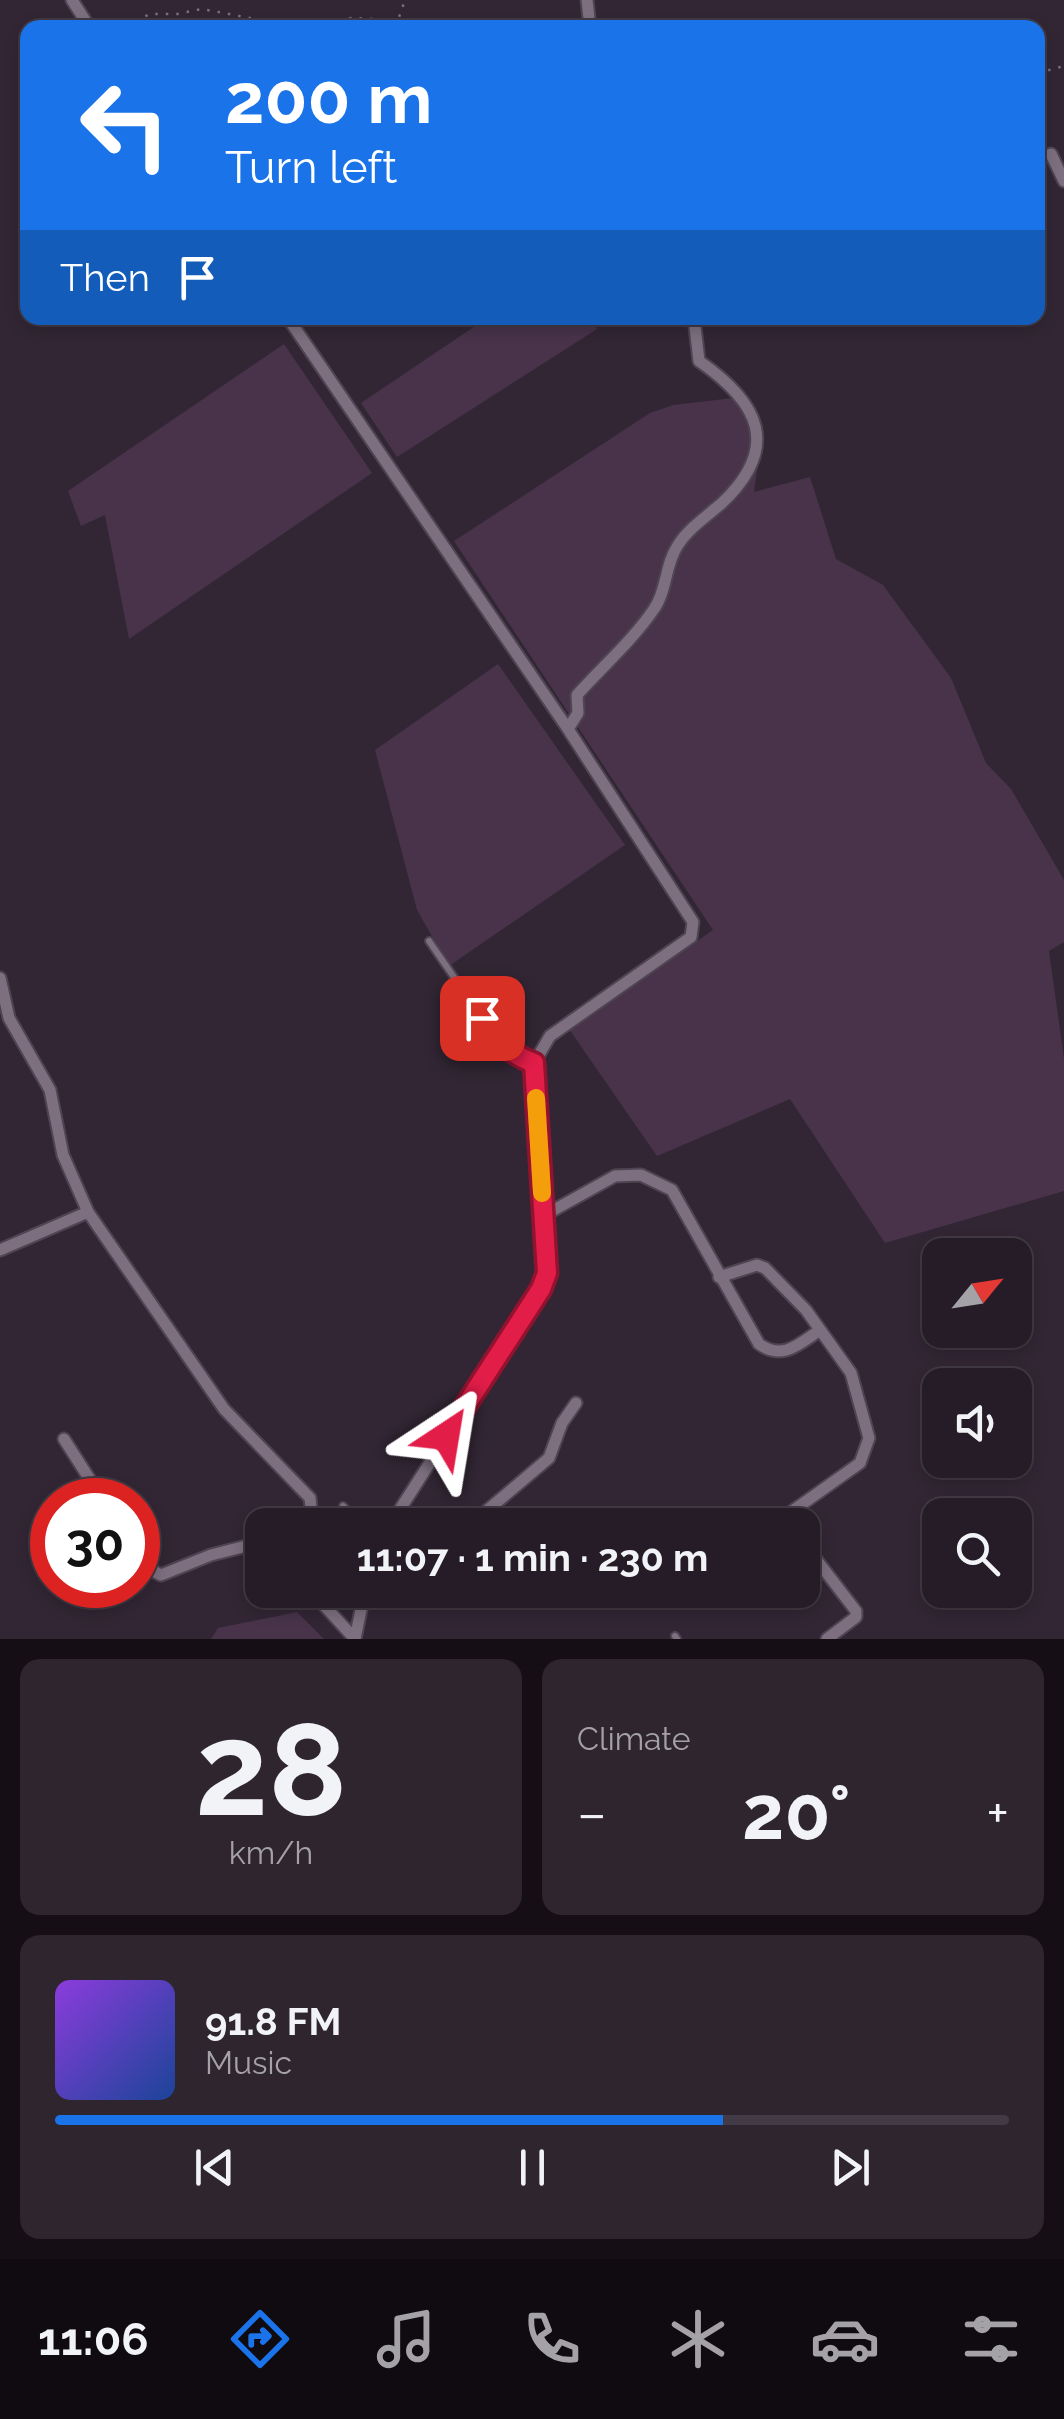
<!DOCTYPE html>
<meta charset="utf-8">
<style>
:root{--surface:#261c27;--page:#2e252f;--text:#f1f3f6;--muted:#a4a1a7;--line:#423a44;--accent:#1a73e8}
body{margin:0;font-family:Raleway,sans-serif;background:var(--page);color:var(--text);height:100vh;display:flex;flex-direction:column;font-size:38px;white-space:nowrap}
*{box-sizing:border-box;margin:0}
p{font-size:32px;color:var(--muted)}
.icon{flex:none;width:55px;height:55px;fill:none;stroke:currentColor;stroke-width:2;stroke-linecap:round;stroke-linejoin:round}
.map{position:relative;height:1639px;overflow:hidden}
.details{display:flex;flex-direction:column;gap:20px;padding:20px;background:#150f15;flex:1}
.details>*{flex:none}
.top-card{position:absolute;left:20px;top:20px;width:1025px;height:305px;border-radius:20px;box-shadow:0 5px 15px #0003,0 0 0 2px var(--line);background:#1a73e8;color:#fff;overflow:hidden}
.needle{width:65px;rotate:60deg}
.fabs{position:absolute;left:922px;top:1238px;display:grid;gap:20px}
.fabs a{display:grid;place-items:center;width:110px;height:110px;border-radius:20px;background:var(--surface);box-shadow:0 5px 15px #0003,0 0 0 2px var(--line);font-size:50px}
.speed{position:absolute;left:30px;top:1478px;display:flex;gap:20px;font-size:50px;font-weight:700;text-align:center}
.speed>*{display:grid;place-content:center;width:130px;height:130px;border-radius:50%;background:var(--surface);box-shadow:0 5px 15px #0003,0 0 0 2px var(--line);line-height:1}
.speed .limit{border:15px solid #d22;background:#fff;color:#111}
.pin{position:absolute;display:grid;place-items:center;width:85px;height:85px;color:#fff;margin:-42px;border-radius:20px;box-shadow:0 5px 15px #0006}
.me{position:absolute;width:110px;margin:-55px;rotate:33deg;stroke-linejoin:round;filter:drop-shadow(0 0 8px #0008)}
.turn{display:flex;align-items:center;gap:35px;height:210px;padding:0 40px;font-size:45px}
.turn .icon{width:130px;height:130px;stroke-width:2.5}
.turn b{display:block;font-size:70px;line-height:85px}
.then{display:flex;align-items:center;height:95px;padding:0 40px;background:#0003;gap:20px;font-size:38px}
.big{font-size:75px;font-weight:700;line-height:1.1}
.details .card{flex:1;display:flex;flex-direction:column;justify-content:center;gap:15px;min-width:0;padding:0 35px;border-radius:20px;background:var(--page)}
.details .dial{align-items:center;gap:0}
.dial b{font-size:130px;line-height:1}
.song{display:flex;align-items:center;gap:30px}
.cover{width:120px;height:120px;border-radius:15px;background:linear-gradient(135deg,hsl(270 70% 55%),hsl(220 70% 35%))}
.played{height:10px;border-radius:5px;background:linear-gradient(90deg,var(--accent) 70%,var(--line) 70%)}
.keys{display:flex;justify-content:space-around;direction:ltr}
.heat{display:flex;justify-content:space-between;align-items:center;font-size:55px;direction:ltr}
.details .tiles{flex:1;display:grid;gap:20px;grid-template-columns:1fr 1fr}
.card:last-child{grid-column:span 2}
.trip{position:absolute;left:245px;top:1508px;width:575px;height:100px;border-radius:20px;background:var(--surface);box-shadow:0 5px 15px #0003,0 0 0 2px var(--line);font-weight:700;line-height:100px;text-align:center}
.dock{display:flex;height:160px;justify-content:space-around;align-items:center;background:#0f0b10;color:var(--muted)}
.dock .icon{width:70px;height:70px}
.dock .current{color:var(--accent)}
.dock b{font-size:45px;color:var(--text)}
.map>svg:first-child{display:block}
.green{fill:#48334b}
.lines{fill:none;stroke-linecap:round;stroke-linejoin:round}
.service-casing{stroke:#4f4451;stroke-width:10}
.minor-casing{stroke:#4f4451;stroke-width:15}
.path{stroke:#7a6f7c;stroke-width:2.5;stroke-dasharray:2.5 8;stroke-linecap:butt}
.service{stroke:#7d6f7f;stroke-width:6}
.minor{stroke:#7d6f7f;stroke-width:11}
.route-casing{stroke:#92132f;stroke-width:25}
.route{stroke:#e11d48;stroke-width:18}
.slow{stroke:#f59e0b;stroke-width:18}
</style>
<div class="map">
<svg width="1064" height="1639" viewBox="0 0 1064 1639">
<rect width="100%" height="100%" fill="#322634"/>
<path class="green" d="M487,318H592L597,329L397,457L361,403Z
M284,344L372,473L129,639L105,515L81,526L68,491Z
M742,397L760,450L754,492L810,477L836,559L883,585L951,678L986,763L1011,789L1064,880V942L1049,951L1064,1059V1191L885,1243L790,1099L657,1156L569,1029L713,930L454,541L650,413L673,405Z
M498,664L625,845L449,966L417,910L375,750Z
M297,1612L324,1639H211L218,1628Z"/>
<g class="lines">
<defs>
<path id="service" d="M429,941L500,1044L512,1055L533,1063
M343,1506L363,1525
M675,1636L677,1639"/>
<path id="minor" d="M72,0L90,28
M587,0L590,28
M1051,154L1064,181
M288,318L568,729L693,922L691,937L550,1036L534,1063L547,1273L541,1289L390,1525
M568,729L578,713L577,695C602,667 633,640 654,609C667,591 665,564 678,545C689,528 707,516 722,503C782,446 758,402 699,361L694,318
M0,978L9,1018L50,1090L63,1155L88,1212L224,1409L310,1498L311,1507L299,1525
M543,1216L615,1176L641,1175L672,1190L759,1344C783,1361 799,1344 820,1330
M0,1250L88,1212
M719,1277L757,1265L765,1268L806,1310L851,1373L869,1438L860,1463L784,1517L790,1525
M64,1439L103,1500
M470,1525L549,1458L562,1423L576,1403
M802,1541L856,1611V1617L827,1639
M138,1553L147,1568L161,1575L211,1555L262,1542
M310,1590L355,1639
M355,1639L365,1590"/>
</defs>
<use href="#service" class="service-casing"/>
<use href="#minor" class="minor-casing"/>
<path class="path" d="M128,28L149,14H177L202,9L261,20L279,28
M319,28L351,18L398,20L405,0
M1038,73L1064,66"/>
<use href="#service" class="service"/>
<use href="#minor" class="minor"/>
</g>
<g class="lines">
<defs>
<path id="route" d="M446,1436L541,1289L547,1273L534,1063C508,1053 497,1041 482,1018"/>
</defs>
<use href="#route" class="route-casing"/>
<use href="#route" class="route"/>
<path class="slow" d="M536,1098L542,1193"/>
</g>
</svg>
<div class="fabs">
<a><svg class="needle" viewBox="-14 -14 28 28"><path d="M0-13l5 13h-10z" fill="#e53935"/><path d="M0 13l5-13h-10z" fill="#a4a1a7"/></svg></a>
<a><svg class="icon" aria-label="sound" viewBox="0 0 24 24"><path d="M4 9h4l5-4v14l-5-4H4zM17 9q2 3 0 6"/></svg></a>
<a><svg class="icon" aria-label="search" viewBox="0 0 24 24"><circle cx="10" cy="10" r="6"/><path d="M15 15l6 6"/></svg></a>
</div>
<div class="speed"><div class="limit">30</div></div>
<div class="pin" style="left:482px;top:1018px;background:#d93025"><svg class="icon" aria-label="arrive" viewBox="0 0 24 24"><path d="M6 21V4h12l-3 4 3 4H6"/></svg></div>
<svg class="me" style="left:446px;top:1436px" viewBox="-20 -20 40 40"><path d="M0-17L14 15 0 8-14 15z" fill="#e11d48" stroke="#fff" stroke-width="4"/></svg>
<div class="trip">11:07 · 1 min · 230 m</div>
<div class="top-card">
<div class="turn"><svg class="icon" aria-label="left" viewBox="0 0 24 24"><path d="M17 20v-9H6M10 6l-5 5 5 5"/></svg><div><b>200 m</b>Turn left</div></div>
<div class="then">Then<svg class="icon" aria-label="arrive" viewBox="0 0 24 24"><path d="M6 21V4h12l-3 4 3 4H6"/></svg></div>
</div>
</div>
<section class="details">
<div class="tiles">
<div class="card dial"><b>28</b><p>km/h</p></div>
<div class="card"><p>Climate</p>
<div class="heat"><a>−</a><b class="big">20°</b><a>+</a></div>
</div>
<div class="card">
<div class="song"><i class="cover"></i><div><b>91.8 FM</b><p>Music</p></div></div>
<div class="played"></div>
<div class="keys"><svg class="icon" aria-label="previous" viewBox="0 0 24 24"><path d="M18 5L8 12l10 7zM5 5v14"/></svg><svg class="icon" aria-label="pause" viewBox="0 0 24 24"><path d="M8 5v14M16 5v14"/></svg><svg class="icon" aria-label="next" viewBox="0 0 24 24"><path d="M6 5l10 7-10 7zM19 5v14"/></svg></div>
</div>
</div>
</section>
<nav class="dock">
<b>11:06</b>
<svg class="icon current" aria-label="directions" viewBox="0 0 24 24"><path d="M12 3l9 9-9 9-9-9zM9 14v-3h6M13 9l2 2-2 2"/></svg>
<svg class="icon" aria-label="music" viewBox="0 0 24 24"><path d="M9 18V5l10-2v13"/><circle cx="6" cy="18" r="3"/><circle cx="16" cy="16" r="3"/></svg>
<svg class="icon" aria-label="phone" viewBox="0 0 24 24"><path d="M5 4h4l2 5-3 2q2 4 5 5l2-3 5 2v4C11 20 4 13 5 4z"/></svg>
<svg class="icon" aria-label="climate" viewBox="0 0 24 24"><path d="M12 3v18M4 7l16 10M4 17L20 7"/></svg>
<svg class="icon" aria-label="car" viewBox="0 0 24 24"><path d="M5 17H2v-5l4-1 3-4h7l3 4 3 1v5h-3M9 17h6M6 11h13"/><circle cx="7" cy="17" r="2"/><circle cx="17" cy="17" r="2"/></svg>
<svg class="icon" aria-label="filters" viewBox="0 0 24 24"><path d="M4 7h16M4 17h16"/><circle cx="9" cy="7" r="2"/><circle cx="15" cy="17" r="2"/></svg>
</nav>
